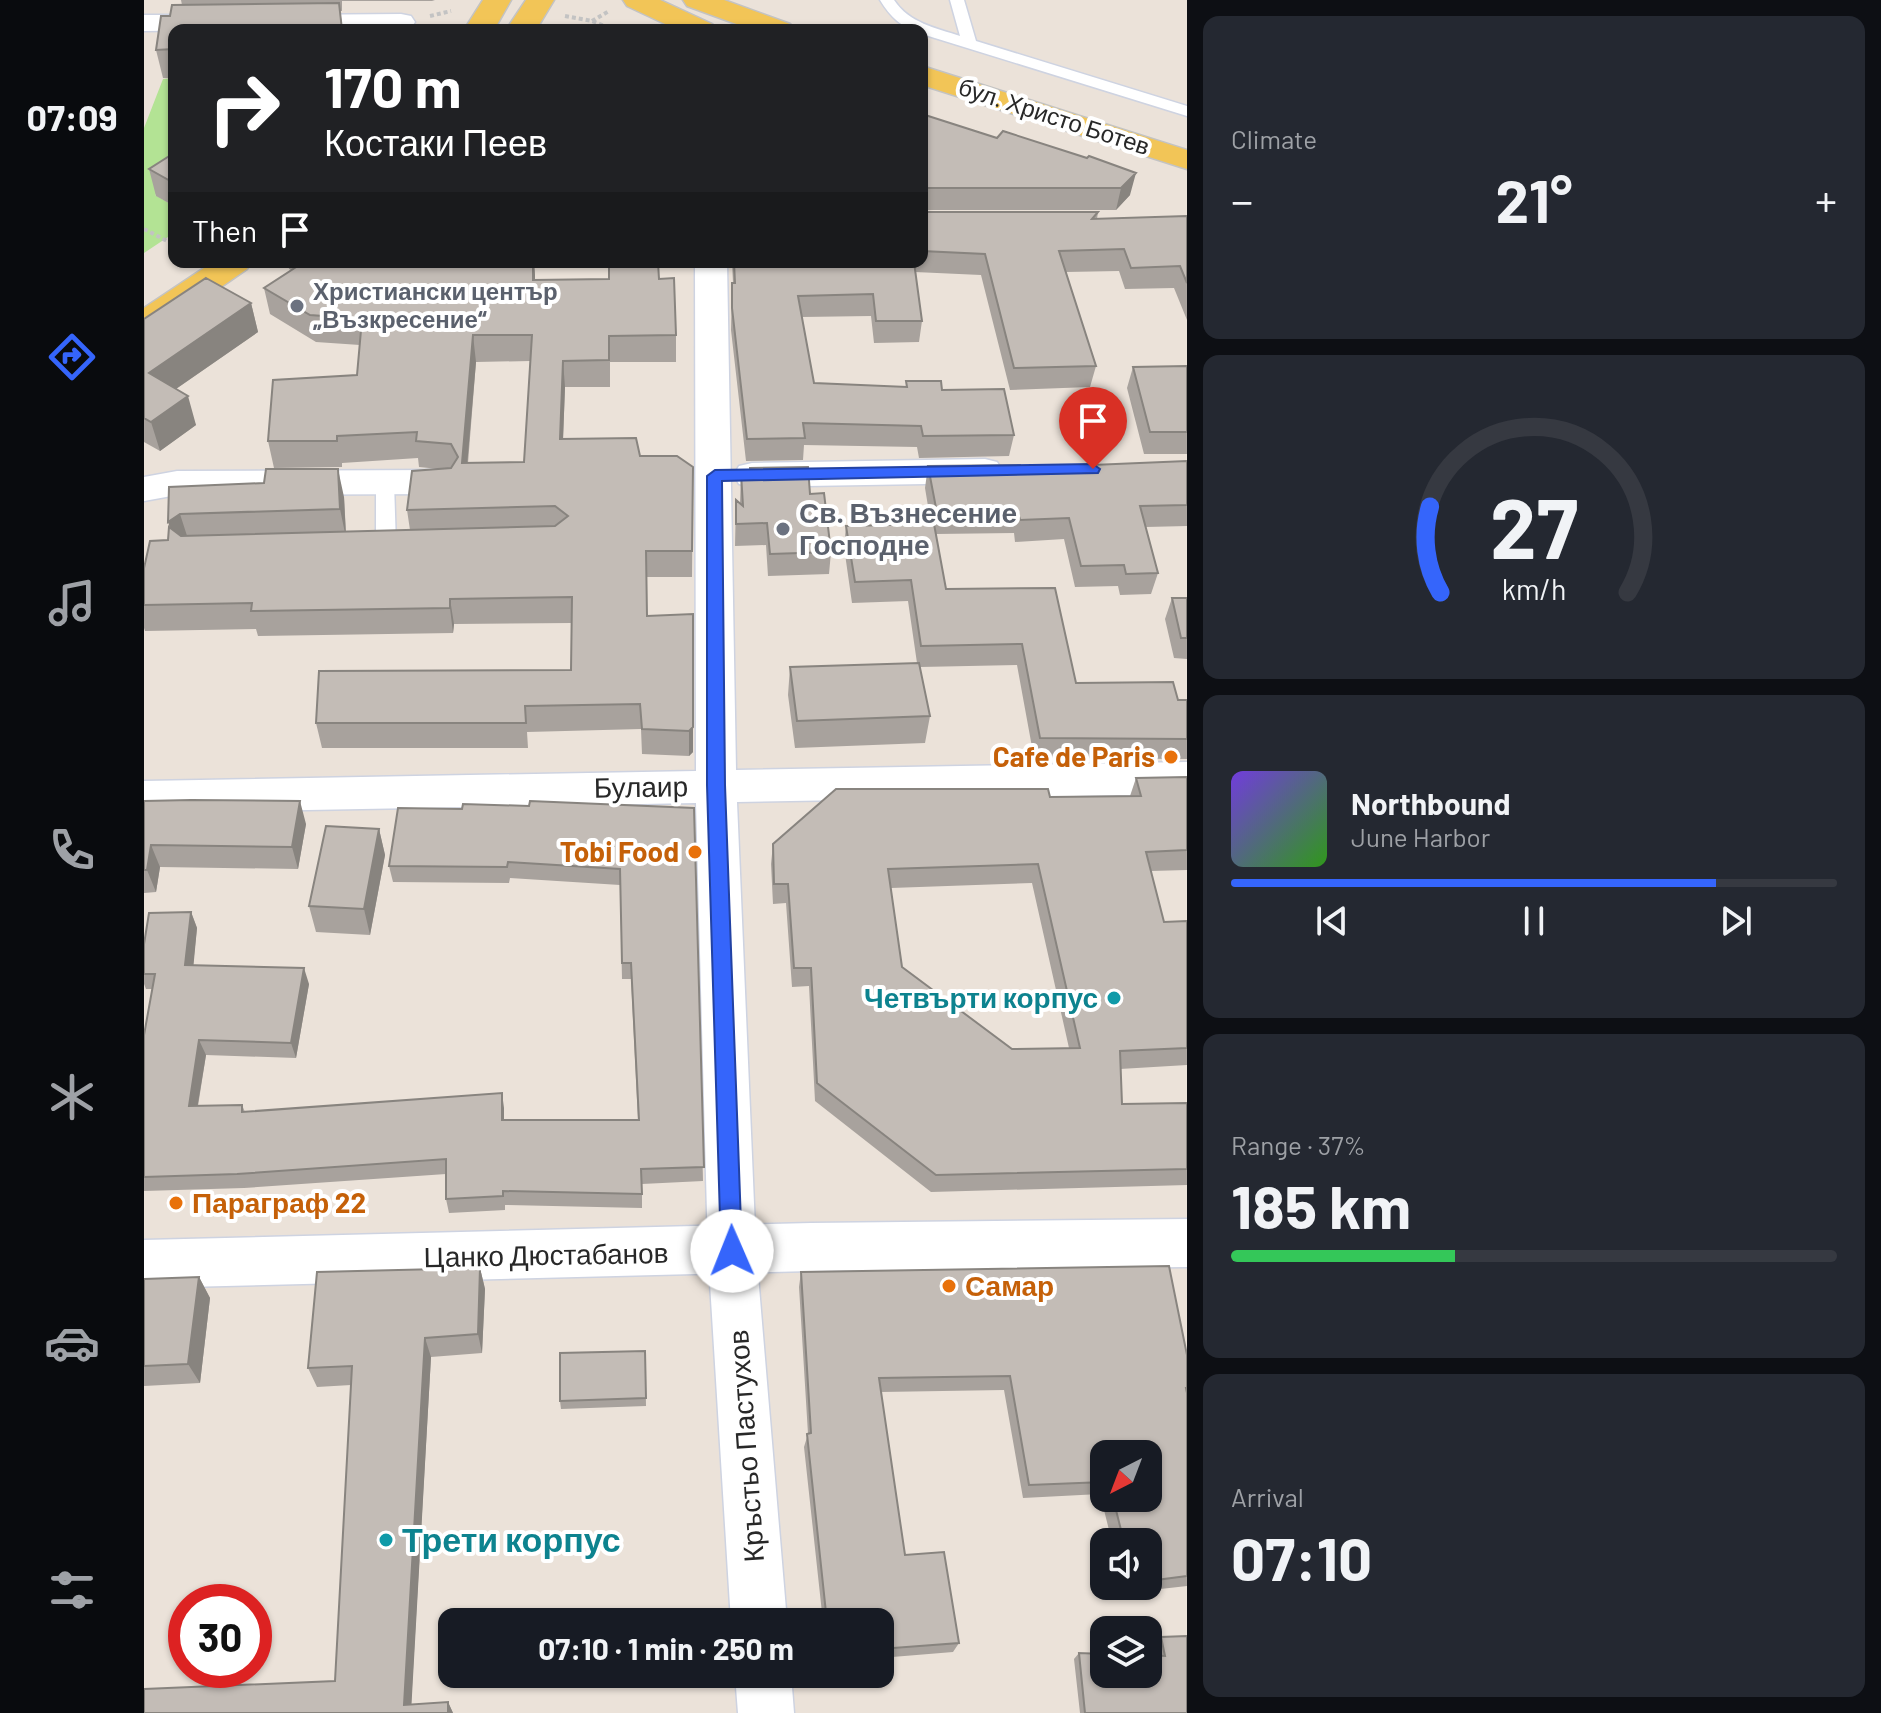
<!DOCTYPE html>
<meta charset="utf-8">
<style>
:root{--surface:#171b24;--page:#242831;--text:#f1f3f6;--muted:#9ea1a6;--line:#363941;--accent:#3565fb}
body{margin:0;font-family:Barlow,sans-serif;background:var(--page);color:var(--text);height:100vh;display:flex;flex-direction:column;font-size:30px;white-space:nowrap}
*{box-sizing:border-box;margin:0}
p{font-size:26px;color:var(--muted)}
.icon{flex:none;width:44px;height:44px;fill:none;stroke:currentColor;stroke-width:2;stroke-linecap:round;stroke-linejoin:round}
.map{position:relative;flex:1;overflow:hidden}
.drawer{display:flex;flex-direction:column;gap:16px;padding:16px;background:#0d0f14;width:694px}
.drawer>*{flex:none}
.hud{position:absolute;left:24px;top:24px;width:760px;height:244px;border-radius:16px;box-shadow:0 2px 6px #0004;background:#202124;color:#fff;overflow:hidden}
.needle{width:52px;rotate:222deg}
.controls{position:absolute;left:946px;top:1440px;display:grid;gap:16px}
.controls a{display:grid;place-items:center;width:72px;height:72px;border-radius:16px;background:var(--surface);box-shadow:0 2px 6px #0004;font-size:40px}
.speed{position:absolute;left:24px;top:1584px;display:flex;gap:16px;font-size:40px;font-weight:700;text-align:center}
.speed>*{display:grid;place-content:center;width:104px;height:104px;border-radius:50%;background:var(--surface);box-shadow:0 2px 6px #0004;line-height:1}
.speed .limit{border:12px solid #d22;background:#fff;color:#111}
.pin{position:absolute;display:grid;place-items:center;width:68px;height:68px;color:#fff;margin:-82px -34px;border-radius:50% 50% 50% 0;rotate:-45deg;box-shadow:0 0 8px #0007}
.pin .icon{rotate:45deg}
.me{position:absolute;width:88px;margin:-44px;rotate:359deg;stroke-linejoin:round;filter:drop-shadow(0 0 6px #0008)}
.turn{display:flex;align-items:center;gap:28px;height:168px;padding:0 24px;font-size:36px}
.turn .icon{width:104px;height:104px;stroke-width:2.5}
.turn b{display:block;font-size:56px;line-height:68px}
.then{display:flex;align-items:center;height:76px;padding:0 24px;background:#0003;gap:16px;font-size:30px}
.big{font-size:60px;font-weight:700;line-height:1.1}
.drawer .card{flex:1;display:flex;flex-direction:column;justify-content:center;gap:12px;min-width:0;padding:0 28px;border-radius:16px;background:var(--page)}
.drawer .dial{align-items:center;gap:0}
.dial svg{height:208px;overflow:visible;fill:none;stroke:var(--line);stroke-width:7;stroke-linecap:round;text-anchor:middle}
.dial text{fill:var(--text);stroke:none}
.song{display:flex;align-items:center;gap:24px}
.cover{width:96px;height:96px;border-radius:12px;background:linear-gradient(135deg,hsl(260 70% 55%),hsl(110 70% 35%))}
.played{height:8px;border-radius:4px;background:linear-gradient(90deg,var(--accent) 80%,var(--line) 80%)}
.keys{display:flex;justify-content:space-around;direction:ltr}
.heat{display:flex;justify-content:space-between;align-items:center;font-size:44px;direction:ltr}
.charge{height:12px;border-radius:6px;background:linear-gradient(90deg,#34c759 37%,var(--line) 0)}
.trip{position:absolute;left:294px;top:1608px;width:456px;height:80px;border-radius:16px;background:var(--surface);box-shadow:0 2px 6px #0004;font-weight:700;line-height:80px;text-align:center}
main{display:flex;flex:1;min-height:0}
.tab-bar{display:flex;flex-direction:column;width:144px;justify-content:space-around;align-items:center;background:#090b0e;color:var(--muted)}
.tab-bar .icon{width:56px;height:56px}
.tab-bar .active{color:var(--accent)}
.tab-bar b{font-size:36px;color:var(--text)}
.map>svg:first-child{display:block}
.green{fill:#b3e394}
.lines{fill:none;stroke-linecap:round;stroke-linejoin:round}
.lane-casing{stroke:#ced3e1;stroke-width:3}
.street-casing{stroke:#ced3e1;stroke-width:3}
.secondary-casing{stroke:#ced3e1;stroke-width:3}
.primary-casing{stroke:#c3c3c3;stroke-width:3}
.path{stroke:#c3c3c3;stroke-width:4;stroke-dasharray:4 3;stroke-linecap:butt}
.lane{fill:#fff;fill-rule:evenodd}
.street{fill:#fff;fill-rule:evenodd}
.secondary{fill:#fff;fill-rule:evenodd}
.primary{fill:#f2c557;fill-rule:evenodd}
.wall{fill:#a8a29d;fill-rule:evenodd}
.shaded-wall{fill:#88847f}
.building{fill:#c3bcb6;stroke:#88847f;stroke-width:2;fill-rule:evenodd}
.route{fill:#3565fb;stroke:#2242a3;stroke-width:2}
.worship-dot{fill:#6b7280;stroke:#fff;stroke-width:3}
.food-dot{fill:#e8710a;stroke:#fff;stroke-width:3}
.culture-dot{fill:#0f9aa8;stroke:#fff;stroke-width:3}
.labels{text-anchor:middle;stroke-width:8;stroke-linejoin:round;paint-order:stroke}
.far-street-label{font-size:24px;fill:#282828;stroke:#fff}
.far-worship-label{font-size:24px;font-weight:bold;fill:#5b616d;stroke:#fff;text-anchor:start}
.worship-label{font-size:28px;font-weight:bold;fill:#5b616d;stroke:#fff;text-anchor:start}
.food-label{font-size:28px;font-weight:bold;fill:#c56008;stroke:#fff;text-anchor:end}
.street-label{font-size:28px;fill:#282828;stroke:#fff}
.culture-label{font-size:28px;font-weight:bold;fill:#0d838f;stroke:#fff;text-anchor:end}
.near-culture-label{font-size:34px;font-weight:bold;fill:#0d838f;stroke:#fff;text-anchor:start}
</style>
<main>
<nav class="tab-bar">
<b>07:09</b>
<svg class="icon active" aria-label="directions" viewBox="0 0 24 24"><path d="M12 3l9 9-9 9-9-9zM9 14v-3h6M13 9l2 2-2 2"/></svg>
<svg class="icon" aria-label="music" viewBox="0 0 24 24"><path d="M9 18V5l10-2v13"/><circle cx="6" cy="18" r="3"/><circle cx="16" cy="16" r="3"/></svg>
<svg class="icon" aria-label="phone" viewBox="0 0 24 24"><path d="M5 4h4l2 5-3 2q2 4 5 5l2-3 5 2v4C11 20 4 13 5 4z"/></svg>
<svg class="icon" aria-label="climate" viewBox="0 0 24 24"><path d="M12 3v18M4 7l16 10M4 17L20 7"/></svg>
<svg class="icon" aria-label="car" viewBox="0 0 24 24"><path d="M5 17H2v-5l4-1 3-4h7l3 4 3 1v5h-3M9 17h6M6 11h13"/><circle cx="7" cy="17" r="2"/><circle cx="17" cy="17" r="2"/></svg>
<svg class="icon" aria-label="filters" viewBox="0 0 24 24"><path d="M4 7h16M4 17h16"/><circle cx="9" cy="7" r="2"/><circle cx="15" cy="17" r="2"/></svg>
</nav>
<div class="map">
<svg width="1043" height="1713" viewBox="0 0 1043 1713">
<rect width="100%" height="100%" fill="#ebe2d9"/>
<path class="green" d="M30,78V182L11,195L30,206V233L0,253V128L19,79Z"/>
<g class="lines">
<defs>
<path id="lane" d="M736,0H750C765,23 792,28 816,36L806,0H820L832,41L1043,106V116L778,34V30C758,30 746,16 736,0Z
M241,476L250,482L252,546L242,553L232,546V482Z"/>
<path id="street" d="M257,14L267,16L271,22L267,28L138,30L129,23L133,17L143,15Z
M0,15H72L82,17L86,23L77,30L0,31Z
M551,262H583L592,770L1043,762V794L593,802L612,1251L643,1622H587L564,1251L552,803L0,813V781L552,771Z
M841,459L853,462L859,471L853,480L841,483L608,487L595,484L590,475L595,466L608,463Z
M297,470L310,473L315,482L310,491L297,494L33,495L0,501V477L33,471Z
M591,1674H647L650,1713H594Z"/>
<path id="secondary" d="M1043,1219V1267L667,1271L0,1288V1240L667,1223Z"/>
<path id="primary" d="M339,0H367L350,30H320Z
M382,0H410L392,30H362Z
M479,0H516L568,24L573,30H534L483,6Z
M539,0H580L646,24L651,30H609L543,6Z
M778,66L1043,150V169L778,85Z
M69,262H108L103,269L12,332L0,335V308Z"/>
</defs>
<use href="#lane" class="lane-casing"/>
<use href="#street" class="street-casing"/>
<use href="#secondary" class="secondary-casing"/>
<use href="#primary" class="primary-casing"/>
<path class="path" d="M286,16L307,11
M421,16L448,21L470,30
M448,21L465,11
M0,229L27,243"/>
<use href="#lane" class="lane"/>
<use href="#street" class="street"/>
<use href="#secondary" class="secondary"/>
<use href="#primary" class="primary"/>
</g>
<path class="wall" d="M37,0H291L288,1H198V11H196L199,30H30V78H19L12,50L26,16L38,5Z
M778,114L853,138L943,158L986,195L972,210H778L781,212H954L953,219L1043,216V320L1030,288L981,289L975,271L922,272L952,366L946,387L866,390L837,275L771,272L778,321L775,342L730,343L727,316L658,317L670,383L762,387V381L798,390L870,435L865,456L775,458L773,447L660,445L659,460L602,461L587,330L588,283H589L588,262H778Z
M30,153V206L12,196L5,169Z
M144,262H390L391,280L515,279L532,335V362H466V387H421L419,439L549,467L548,577H502L503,616L549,727V752L545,756L498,754L497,729L383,732L384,748H178L172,723L427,670L428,623L310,624L309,633L114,636L112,629L1,631L0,628V568L24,540L26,528L25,487L200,497L202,532L266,530L263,510L295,469L275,467L274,458L198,463V467L130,468L124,441L213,375L216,345L172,342L126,314L120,288L147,270L145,269ZM386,361L380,462L324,463L332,362Z
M107,303L114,332L32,389L52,425L16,451L0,442V319Z
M1043,366V454H1000L983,388L989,367Z
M1043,461V526L1002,527L1014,573L1007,594L976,595L974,586L931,587L920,539L871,542L870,533L792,534L802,589L932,683L1034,700H1043V759L890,758L873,665L776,667L786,716L781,743L651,748L644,695L646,667L773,663L764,601L708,603L700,547L702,526L787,524L781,488L784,466L877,468Z
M597,473L666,494L687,552L685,574L624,576L622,545L591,546L592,500L596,503Z
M1028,598H1043V659L1030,658L1021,619Z
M1043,777V870L1007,871L1020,922L1043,921V1065L976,1069L978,1104L1043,1103V1185L787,1192L671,1101L665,986L648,987L642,903L629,904L627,864L629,844L906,797L986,796L992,778ZM888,883L925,1048L868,1049L758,967L747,888Z
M0,801L162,824L154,869L16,867L12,892L0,893Z
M385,806L550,808L559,1181L498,1184V1208L361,1205V1210L305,1213L302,1199V1174L100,1188L0,1191V1035L8,989H2L0,984V944L47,912L53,928L49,965L165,984L152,1058L62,1055L54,1106L98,1105L101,1112L358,1093L360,1120H494L487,979H478L476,885L366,878L365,883L249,882L245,866L318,809Z
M235,829L241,855L226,935L172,932L165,906Z
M336,1268L341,1289L338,1353L287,1357L267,1705L304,1702L309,1713H0L191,1681L207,1385L173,1387L164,1368Z
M657,1272L1043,1355V1586L981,1593L979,1586H1004V1542H968L956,1494L879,1498L860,1390L737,1392L761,1555L815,1643L809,1652L736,1658V1622H679L660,1447L664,1434L655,1287ZM960,1454L1004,1498H960Z
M55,1277L66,1298L56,1383L0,1386V1279Z
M501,1351L502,1406L417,1409L416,1401Z
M1017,1637L1043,1713H936L930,1659L935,1653L1014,1655L1011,1643Z"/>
<path class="shaded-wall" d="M992,173L986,195L972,210L977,188Z
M389,262H390L391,275V306L389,280Z
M107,303L114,332L13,402L5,373Z
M329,335L332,362L321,489L318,463Z
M419,361L421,387L418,466L416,439Z
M44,396L52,425L16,451L7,422Z
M194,469L200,497L202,538L196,509Z
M36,514L45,542L33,551L24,522Z
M306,599L310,624L309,633L306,608Z
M549,727V752L545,756V731Z
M156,801L162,824L154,869L148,847Z
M235,829L241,855L226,935L220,909Z
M7,845L16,867L12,892L3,870Z
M47,912L53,928L48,981L41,965Z
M160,968L165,984L152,1058L147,1043Z
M55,1040L62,1055L51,1121L45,1106Z
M358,1093L360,1108V1135L358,1120Z
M336,1268L341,1289L338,1353L334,1334Z
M55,1277L66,1298L56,1383L44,1364Z
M281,1338L287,1357L267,1713L260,1705Z
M304,1702L309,1713H304Z"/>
<path class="building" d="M195,3L198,30H30V49L12,50L17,16H26L28,5Z
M778,114L853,138L859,131L943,158L945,156L992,173L977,188H781L778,191Z
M30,153V183L5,169Z
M778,210L781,212H954L948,219L1043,216V283L1036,266L987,268L980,249L915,251L952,366L870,368L841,254L778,251Z
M160,262H389V280L465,279V262H514L515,279L530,278L532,335L465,336V360L419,361L416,439L492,438L496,456H533L549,467L548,551H502L503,616L549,614V727L545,731L498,729L496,704L381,706L382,723H172L175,671L427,670L428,597L306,599V608L107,611L108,603L0,605V568L6,541L24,540L25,527L37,536L411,526L424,516L411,506L263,510L268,471L307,468L314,457L307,444L272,441L273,432L193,436V441H124L129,380L213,375L218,319L166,315L120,288ZM329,335H388L380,462L318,463Z
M590,262H770L778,321H732L729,294L654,296L670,383L763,387L762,381H797L798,390L860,389L870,435L779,436L777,426L659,423L661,438L603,439L588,308V283H591Z
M62,278L107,303L5,373L44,396L7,422L0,418V319Z
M1043,366V432H1006L989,367Z
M1043,461V505L996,506L1014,573L982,574L980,565L937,566L925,518L876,520L874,512L793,513L784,466L876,465L877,468Z
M664,467L666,494L680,493L687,552L626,554L623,523L592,524V500L599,506L597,473L606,472V468Z
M122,469H194L196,509L36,514L24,522L25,487L120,483Z
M790,524L802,589L911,588L932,683L1029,682L1034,700H1043V739L896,738L878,644L777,646L767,580L711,582L702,526Z
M1028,598H1043V638H1037Z
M775,663L786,716L653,721L646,667Z
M1043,777V850L1002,852L1020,922L1043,921V1048L976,1051L978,1104L1043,1103V1169L792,1175L673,1083L667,968H650L644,884H630L629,844L692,789H904L906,797L997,796L992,778ZM894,864L936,1048L868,1049L758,967L744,869Z
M47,800L156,801L148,847L7,845L3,870H0V801Z
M386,801L550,808L560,1167L497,1169L498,1194L359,1191V1196L302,1199V1159L93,1174L0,1177V1035L11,974H0V944L5,913L47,912L41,965L160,968L147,1043L55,1040L45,1106L98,1105V1112L358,1093V1120H495L487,963H478L476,869L364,862L363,867L245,866L254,808L318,809L319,804L385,806Z
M182,826L235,829L220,909L165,906Z
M1025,1266L1043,1355V1388H1042L1043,1393V1576L1004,1581V1542H980L969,1498H1004V1454H960V1482L885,1485L866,1376L735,1378L761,1555L800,1552L815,1643L736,1649V1622H683L663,1434L667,1433L657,1272Z
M336,1268L334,1334L281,1338L260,1705L304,1702V1713H0V1689L191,1681L208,1366L164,1368L173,1272Z
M55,1277L44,1364L0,1366V1279Z
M501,1351L502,1398L416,1401V1353Z
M1043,1636V1713H941L935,1653L960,1654V1674H1004V1655L1021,1656L1017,1637Z"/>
<path class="route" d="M949,464L956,469L954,473L578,481L581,785L598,1251L595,1258L588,1261L580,1258L577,1251L563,785V476L571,470Z"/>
<g class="worship-dot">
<circle cx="153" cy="306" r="8"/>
<circle cx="639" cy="529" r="8"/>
</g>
<g class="food-dot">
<circle cx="1027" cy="757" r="8"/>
<circle cx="551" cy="852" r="8"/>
<circle cx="32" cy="1203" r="8"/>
<circle cx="805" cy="1286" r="8"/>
</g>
<g class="culture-dot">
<circle cx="970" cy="998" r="8"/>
<circle cx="242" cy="1540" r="8"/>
</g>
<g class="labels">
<g class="far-street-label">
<text transform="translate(910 117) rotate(18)" y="8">бул. Христо Ботев</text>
</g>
<g class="far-worship-label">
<text x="169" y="300">Христиански център<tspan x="169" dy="28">„Възкресение“</tspan></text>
</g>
<g class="worship-label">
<text x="655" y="523">Св. Възнесение<tspan x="655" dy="32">Господне</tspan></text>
</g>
<g class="food-label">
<text x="1011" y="767">Cafe de Paris</text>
<text x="535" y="862">Tobi Food</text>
<text x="48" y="1213" text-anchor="start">Параграф 22</text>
<text x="821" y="1296" text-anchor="start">Самар</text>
</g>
<g class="street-label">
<text transform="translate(497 787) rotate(-1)" y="10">Булаир</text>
<text transform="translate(402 1255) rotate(-1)" y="10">Цанко Дюстабанов</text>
<text transform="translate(602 1446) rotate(-94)" y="10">Кръстьо Пастухов</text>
</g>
<g class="culture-label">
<text x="954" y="1008">Четвърти корпус</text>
</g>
<g class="near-culture-label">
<text x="258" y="1552">Трети корпус</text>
</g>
</g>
</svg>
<div class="controls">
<a><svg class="needle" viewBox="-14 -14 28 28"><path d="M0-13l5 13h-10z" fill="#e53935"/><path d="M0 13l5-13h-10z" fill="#9ea1a6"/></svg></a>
<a><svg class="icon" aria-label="sound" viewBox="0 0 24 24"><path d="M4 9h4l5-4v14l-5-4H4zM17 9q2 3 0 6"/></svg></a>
<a><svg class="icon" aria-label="layers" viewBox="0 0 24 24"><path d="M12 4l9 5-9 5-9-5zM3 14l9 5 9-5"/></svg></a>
</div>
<div class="speed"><div class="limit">30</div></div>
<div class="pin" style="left:949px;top:469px;background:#d93025"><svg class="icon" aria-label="arrive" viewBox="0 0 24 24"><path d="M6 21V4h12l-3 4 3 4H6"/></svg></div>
<svg class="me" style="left:588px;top:1251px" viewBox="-20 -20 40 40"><circle r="19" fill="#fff"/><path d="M0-13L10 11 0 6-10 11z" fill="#3565fb"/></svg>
<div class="trip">07:10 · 1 min · 250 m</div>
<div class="hud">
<div class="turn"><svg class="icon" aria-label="right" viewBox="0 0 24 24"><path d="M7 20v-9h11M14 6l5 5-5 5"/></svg><div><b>170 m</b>Костаки Пеев</div></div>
<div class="then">Then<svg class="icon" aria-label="arrive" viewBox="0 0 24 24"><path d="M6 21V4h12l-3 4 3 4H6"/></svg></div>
</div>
</div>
<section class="drawer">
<div class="card"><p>Climate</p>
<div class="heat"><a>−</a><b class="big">21°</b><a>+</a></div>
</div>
<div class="card dial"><svg viewBox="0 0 100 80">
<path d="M14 69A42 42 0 1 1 86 69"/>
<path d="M14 69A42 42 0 0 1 10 36" stroke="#3565fb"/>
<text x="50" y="56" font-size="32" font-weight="700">27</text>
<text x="50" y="72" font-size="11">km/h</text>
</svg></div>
<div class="card">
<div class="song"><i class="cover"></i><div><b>Northbound</b><p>June Harbor</p></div></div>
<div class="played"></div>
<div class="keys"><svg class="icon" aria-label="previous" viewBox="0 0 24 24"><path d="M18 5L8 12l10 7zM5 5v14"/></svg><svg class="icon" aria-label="pause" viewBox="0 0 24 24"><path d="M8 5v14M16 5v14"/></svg><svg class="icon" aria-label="next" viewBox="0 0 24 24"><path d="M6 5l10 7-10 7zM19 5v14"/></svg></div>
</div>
<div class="card"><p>Range · 37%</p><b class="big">185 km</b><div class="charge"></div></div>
<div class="card"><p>Arrival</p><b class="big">07:10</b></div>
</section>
</main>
